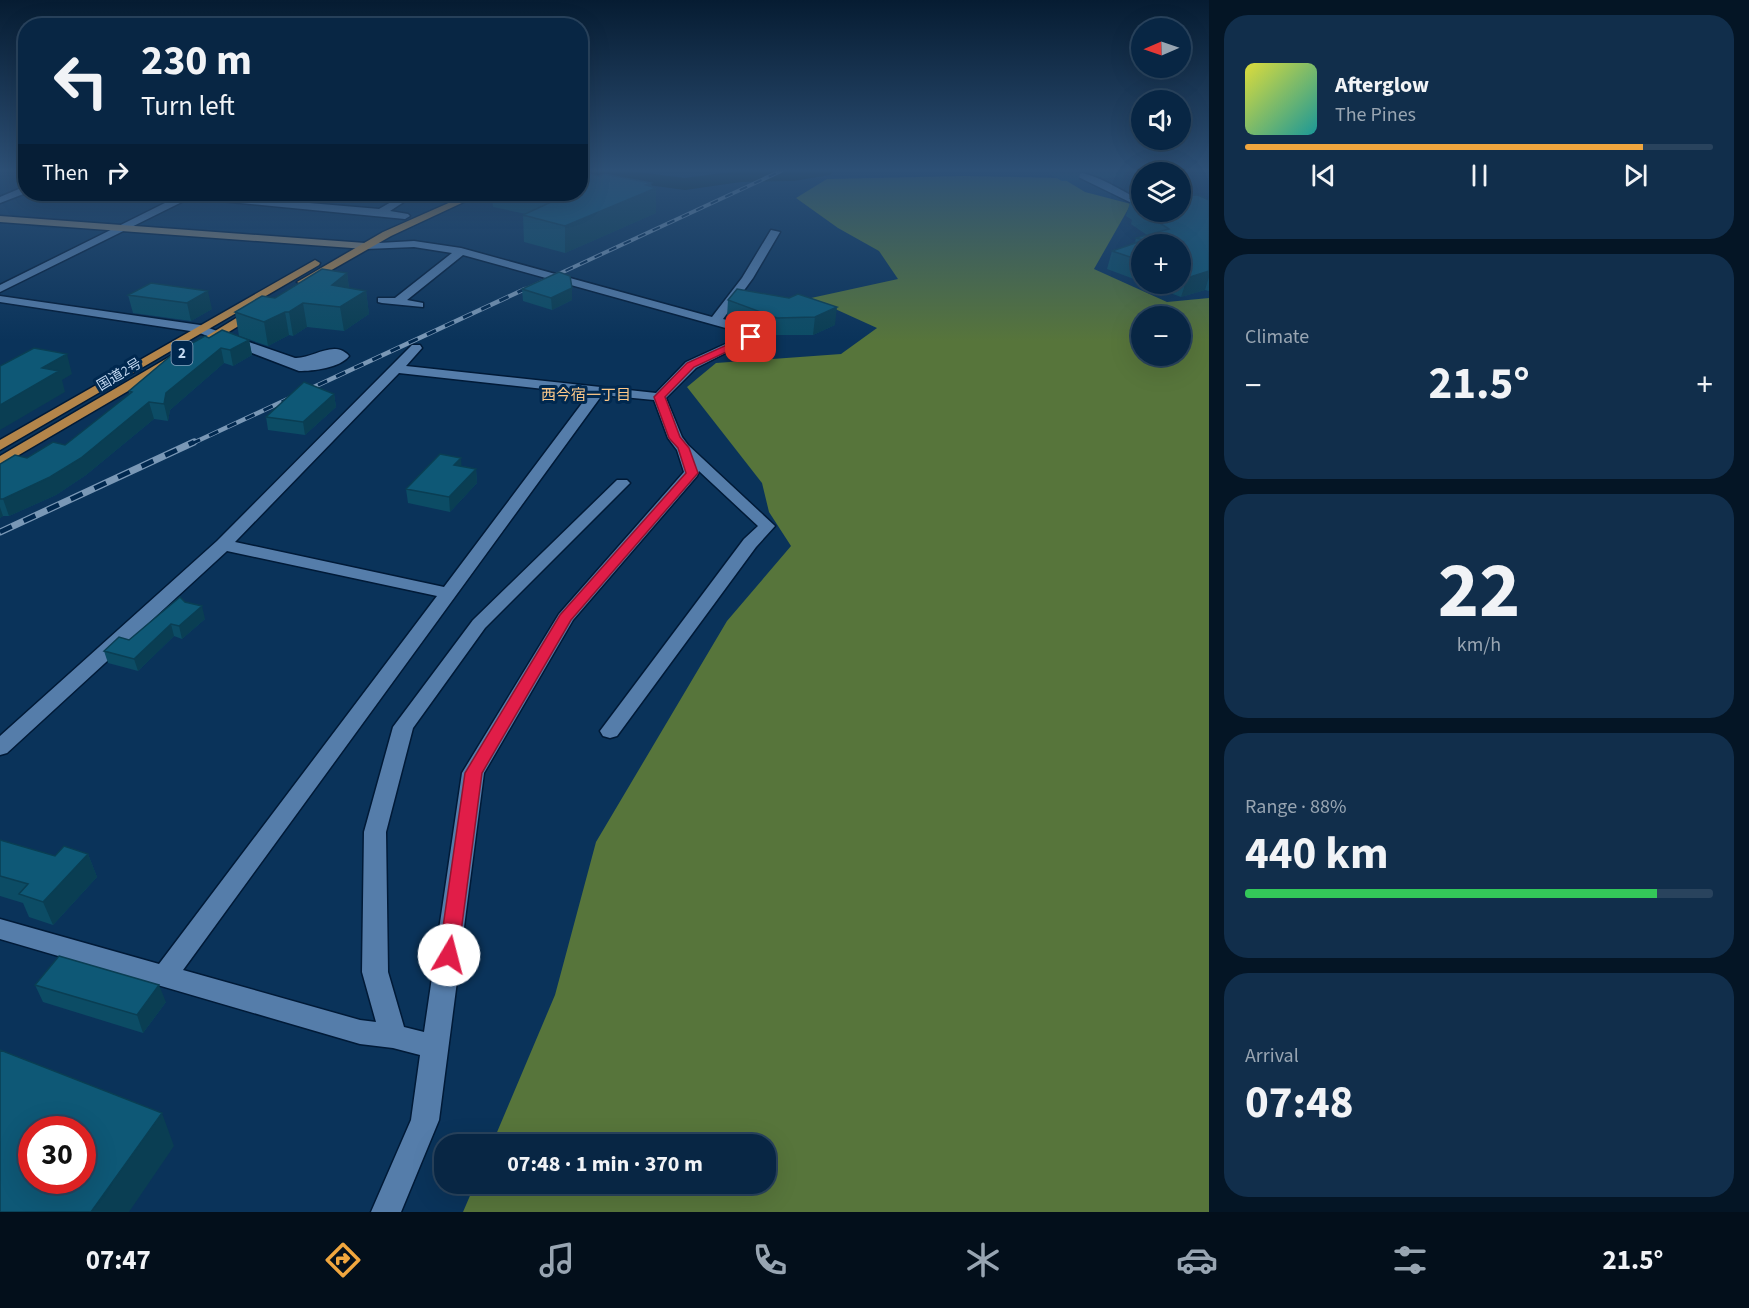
<!DOCTYPE html>
<meta charset="utf-8">
<style>
:root{--surface:#082644;--page:#112e4b;--text:#f1f3f6;--muted:#98a5b2;--line:#29435d;--accent:#f0a63e}
body{margin:0;font-family:"Source Sans 3","Noto Sans JP",sans-serif;background:var(--page);color:var(--text);height:100vh;display:flex;flex-direction:column;font-size:22px;white-space:nowrap}
*{box-sizing:border-box;margin:0}
p{font-size:20px;color:var(--muted)}
.icon{flex:none;width:33px;height:33px;fill:none;stroke:currentColor;stroke-width:2;stroke-linecap:round;stroke-linejoin:round}
.map{position:relative;flex:1;overflow:hidden}
.side{display:flex;flex-direction:column;gap:15px;padding:15px;background:#041525;width:540px}
.side>*{flex:none}
.guide{position:absolute;left:18px;top:18px;width:570px;height:183px;border-radius:24px;box-shadow:0 6px 24px #0002,0 0 0 2px var(--line);background:#082644;color:var(--text);overflow:hidden}
.needle{width:39px;rotate:268deg}
.tools{position:absolute;left:1131px;top:18px;display:grid;gap:12px}
.tools a{display:grid;place-items:center;width:60px;height:60px;border-radius:50%;background:var(--surface);box-shadow:0 6px 24px #0002,0 0 0 2px var(--line);font-size:30px}
.speed{position:absolute;left:18px;top:1116px;display:flex;gap:12px;font-size:30px;font-weight:700;text-align:center}
.speed>*{display:grid;place-content:center;width:78px;height:78px;border-radius:50%;background:var(--surface);box-shadow:0 6px 24px #0002,0 0 0 2px var(--line);line-height:1}
.speed .limit{border:9px solid #d22;background:#fff;color:#111}
.pin{position:absolute;display:grid;place-items:center;width:51px;height:51px;color:#fff;margin:-26px;border-radius:12px;box-shadow:0 3px 9px #0006}
.me{position:absolute;width:66px;margin:-33px;rotate:8deg;stroke-linejoin:round;filter:drop-shadow(0 0 4px #0008)}
.turn{display:flex;align-items:center;gap:21px;height:126px;padding:0 24px;font-size:27px}
.turn .icon{width:78px;height:78px;stroke-width:2.5}
.turn b{display:block;font-size:42px;line-height:51px}
.then{display:flex;align-items:center;height:57px;padding:0 24px;background:#0003;gap:12px;font-size:22px}
.big{font-size:45px;font-weight:700;line-height:1.1}
.side .card{flex:1;display:flex;flex-direction:column;justify-content:center;gap:9px;min-width:0;padding:0 21px;border-radius:24px;background:var(--page)}
.side .dial{align-items:center;gap:0}
.dial b{font-size:78px;line-height:1}
.song{display:flex;align-items:center;gap:18px}
.cover{width:72px;height:72px;border-radius:9px;background:linear-gradient(135deg,hsl(60 70% 55%),hsl(180 70% 35%))}
.played{height:6px;border-radius:3px;background:linear-gradient(90deg,var(--accent) 85%,var(--line) 85%)}
.keys{display:flex;justify-content:space-around;direction:ltr}
.heat{display:flex;justify-content:space-between;align-items:center;font-size:33px;direction:ltr}
.charge{height:9px;border-radius:4px;background:linear-gradient(90deg,#34c759 88%,var(--line) 0)}
.trip{position:absolute;left:434px;top:1134px;width:342px;height:60px;border-radius:24px;background:var(--surface);box-shadow:0 6px 24px #0002,0 0 0 2px var(--line);font-weight:700;line-height:60px;text-align:center}
.tabs{display:flex;height:96px;justify-content:space-around;align-items:center;background:#030f1b;color:var(--muted)}
.tabs .icon{width:42px;height:42px}
.tabs .current{color:var(--accent)}
.tabs b{font-size:27px;color:var(--text)}
main{display:flex;flex:1;min-height:0}
.map>svg:first-child{display:block}
.forest{fill:#57753b;fill-rule:evenodd}
.lines{fill:none;stroke-linecap:round;stroke-linejoin:round}
.river{fill:#001b1a;fill-rule:evenodd}
.minor-casing{stroke:#001a37;stroke-width:3}
.major-casing{stroke:#001a37;stroke-width:3}
.highway-casing{stroke:#001a37;stroke-width:3}
.minor{fill:#557daa;fill-rule:evenodd}
.major{fill:#8d8270;fill-rule:evenodd}
.highway{fill:#b3854a;fill-rule:evenodd}
.rail-far2-casing{stroke:#7a98b6;stroke-width:4}
.rail-far1-casing{stroke:#7a98b6;stroke-width:4.5}
.rail-casing{stroke:#7a98b6;stroke-width:7}
.rail-far2{stroke:#00284f;stroke-width:2;stroke-dasharray:8;stroke-linecap:butt}
.rail-far1{stroke:#00284f;stroke-width:3;stroke-dasharray:10;stroke-linecap:butt}
.rail{stroke:#00284f;stroke-width:4.5;stroke-dasharray:13;stroke-linecap:butt}
.wall{fill:#0c4c65}
.shaded-wall{fill:#0a3e53}
.building{fill:#0e5876;stroke:#0a3e53;stroke-width:1.5;fill-rule:evenodd}
.route{fill:#e11d48;stroke:#92132f;stroke-width:1.5}
.labels{text-anchor:middle;stroke-width:6;stroke-linejoin:round;paint-order:stroke}
.far-street-label{font-size:14px;fill:#c4daf2;stroke:#00284f}
.shield{fill:#00284f;stroke:#89a5c1;stroke-width:1.5}
.shield-label{font-size:15px;font-weight:bold;fill:#c4daf2}
.far-neighbourhood-label{font-size:15px;fill:#fdc989;stroke:#00284f}
</style>
<main>
<div class="map">
<svg width="1209" height="1212" viewBox="0 0 1209 1212">
<rect width="100%" height="100%" fill="#0a335a"/>
<path class="forest" d="M963,176L1062,178L1085,192L1131,204L1094,269L1167,302L1209,298V1212H463L475,1184H765V1144H492L555,995L596,842L727,621L791,546L769,512L762,483L687,387L716,363L841,354L877,328L811,298L898,279L879,251L838,228L796,198L827,179ZM1142,316H1180V356H1142Z"/>
<g class="lines">
<path class="river" d="M580,171H631L685,178L736,171H833L830,175L794,181L741,182L685,190L588,177L581,175Z"/>
<defs>
<path id="minor" d="M1066,171C1093,171 1118,189 1142,201V208Z
M26,186V193L0,203V197Z
M173,194H204L379,209L405,194H416L390,211L408,214L410,216L405,219L190,198L0,292V285L177,197Z
M771,230L780,232L753,278L723,319L748,326L757,337L696,368L666,398L682,437L688,445L775,526L756,547L617,736L610,738L603,736L600,731L744,539L758,526L699,471L697,476L573,620L484,773L439,1120L401,1212H371L411,1120L420,1055L393,1048L360,1044L0,939V919L159,964L437,596L227,551L7,753L0,755V736L217,541L412,345H420L422,348L406,366L656,393L686,362L743,336L740,332L463,255L407,300L423,303V307L382,303L378,302V298H395L452,253L414,247L365,249L360,246L361,244L414,241L461,248L712,317L742,278ZM399,373L589,394L444,587L235,542ZM602,395L654,400L668,438L677,450L684,472L559,614L462,773L424,1032L404,1027L388,972L386,832L413,728L485,628L630,483L627,480H617L473,620L393,727L364,832L362,972L376,1022L360,1020L183,970Z
M0,296L200,325L295,358C313,359 334,339 349,356C340,368 313,371 299,371L197,332L0,302Z"/>
<path id="major" d="M0,216L365,243L370,246L365,249L0,222Z"/>
<path id="highway" d="M469,194H481L391,236L307,284L303,285L297,282L383,232Z
M315,260L320,263L319,265L0,450V440Z
M256,306L260,307V313L207,345H199L197,342Z
M176,353L182,357L181,360L0,466V456Z"/>
</defs>
<use href="#minor" class="minor-casing"/>
<use href="#major" class="major-casing"/>
<use href="#highway" class="highway-casing"/>
<use href="#minor" class="minor"/>
<use href="#major" class="major"/>
<use href="#highway" class="highway"/>
<defs>
<path id="rail-far2" d="M522,291L781,171"/>
<path id="rail-far1" d="M191,444L525,289"/>
<path id="rail" d="M0,532L194,442"/>
</defs>
<use href="#rail-far2" class="rail-far2-casing"/>
<use href="#rail-far1" class="rail-far1-casing"/>
<use href="#rail" class="rail-casing"/>
<use href="#rail-far2" class="rail-far2"/>
<use href="#rail-far1" class="rail-far1"/>
<use href="#rail" class="rail"/>
</g>
<path class="wall" d="M1004,171H1041L1005,172Z
M1044,171H1077L1080,173L1079,180L1062,181Z
M1080,171H1124L1123,177L1104,178L1087,172Z
M599,176L651,183L656,213L565,253L524,242L523,215L526,214L493,207L492,194H580Z
M1142,198V212H1180L1209,200V291L1205,290L1181,297L1145,284H1180V244H1142V282L1107,269L1112,251L1135,243L1136,238L1147,235L1131,224L1132,220L1126,216L1131,199Z
M347,273L349,288L366,291L369,314L344,331L307,327L293,336L289,335L268,346L239,336L235,312Z
M151,283L212,309L191,321L133,313L128,295Z
M572,288V300L552,310L523,301L522,289Z
M737,289L835,325L813,335H775L727,317L728,300Z
M209,338L249,340L252,355L233,366L224,363L170,410L168,421L154,419L86,475L56,495L9,516H3L0,518V464L27,458L65,445L129,394V391Z
M334,394L336,407L305,435L268,430L266,417Z
M462,466L476,469L477,483L450,512L408,503L406,489Z
M185,602L205,619L182,639L174,636L138,671L108,663L104,651L129,640Z
M0,840L55,856L88,854L97,877L53,925L29,917L23,903L0,896Z
M35,985L166,1002L143,1033L43,1002Z"/>
<path class="shaded-wall" d="M651,183L650,190L656,188V213L565,253V226Z
M1209,271V277L1205,290L1181,297L1187,278Z
M347,273L350,296L332,285Z
M572,288V300L552,310L551,298Z
M208,291L212,309L191,321L187,303Z
M366,291L369,314L344,331L340,307Z
M303,303L307,327L293,336L289,312Z
M837,307L835,325L813,335L815,317Z
M285,312L289,335L268,346L264,322Z
M249,340L252,355L233,366L230,350Z
M221,348L224,363L170,410L168,421L164,404L166,393Z
M67,354L72,374L62,380L65,392L0,430V405L42,368Z
M334,394L336,407L305,435L303,422Z
M149,402L154,419L86,475L56,495L9,516L3,499Z
M461,458L462,472L454,465Z
M476,469L477,483L450,512L449,497Z
M0,507L3,516L0,518Z
M202,606L205,619L182,639L179,626Z
M171,624L174,636L138,671L134,659Z
M88,854L97,877L53,925L43,902Z
M159,985L166,1002L143,1033L137,1015Z
M162,1113L174,1146L129,1212H91Z"/>
<path class="building" d="M1059,171H1077L1080,173H1064Z
M580,172L599,176L604,174L651,183L646,185L656,188L565,226L523,215L564,196L551,194H580Z
M1198,195L1209,200V271L1187,278L1180,275V244H1142V261L1112,251L1144,240L1136,238L1169,229L1143,212H1180V196Z
M1142,198V205L1131,199Z
M1142,206V211L1136,207Z
M322,269L347,273L332,285L366,291L340,307L303,303L289,312H285L264,322L235,312L262,296L275,298Z
M559,272L570,276L572,288L551,298L522,289Z
M151,283L208,291L187,303L128,295Z
M737,289L789,298L798,294L837,307L815,317L777,318L728,300Z
M222,330L249,340L230,350L221,348L166,393L164,404L149,402L81,458L50,477L3,499H0V464L15,455L27,458L53,442L65,445L132,392L129,391L174,353L205,336L209,338Z
M34,348L67,354L42,368L59,371L0,405V366Z
M304,382L334,394L303,422L266,417Z
M440,454L461,458L454,465L476,469L449,497L406,489Z
M180,597L185,602L202,606L179,626L171,624L134,659L104,651L119,637L129,640Z
M0,840L55,856L64,846L88,854L43,902L19,894L28,884L0,876Z
M59,956L159,985L137,1015L35,985Z
M0,1050L162,1113L91,1212H0ZM32,1130H82V1180H32Z"/>
<linearGradient id="sky" x2="0" y2="1"><stop stop-color="#061c32"/><stop offset="0.5" stop-color="#2d5076"/><stop offset="1" stop-color="#2d5076" stop-opacity="0"/></linearGradient>
<rect width="1209" height="341" fill="url(#sky)"/>
<path class="route" d="M751,334L754,335V339L694,367L665,397L680,437L689,448L698,473L571,620L482,773L458,955L456,961L449,963L442,961L439,955L465,773L560,615L686,473L678,448L669,438L654,397L687,363Z"/>
<g class="labels">
<g class="far-street-label">
<text transform="translate(119 374) rotate(-31)" y="5">国道2号</text>
</g>
<rect class="shield" x="171.5" y="341" width="21" height="24" rx="4.5"/>
<g class="shield-label">
<text x="182" y="358">2</text>
</g>
<g class="far-neighbourhood-label">
<text x="586" y="400">西今宿一丁目</text>
</g>
</g>
</svg>
<div class="tools">
<a><svg class="needle" viewBox="-14 -14 28 28"><path d="M0-13l5 13h-10z" fill="#e53935"/><path d="M0 13l5-13h-10z" fill="#98a5b2"/></svg></a>
<a><svg class="icon" aria-label="sound" viewBox="0 0 24 24"><path d="M4 9h4l5-4v14l-5-4H4zM17 9q2 3 0 6"/></svg></a>
<a><svg class="icon" aria-label="layers" viewBox="0 0 24 24"><path d="M12 4l9 5-9 5-9-5zM3 14l9 5 9-5"/></svg></a>
<a>+</a>
<a>−</a>
</div>
<div class="speed"><div class="limit">30</div></div>
<div class="pin" style="left:751px;top:337px;background:#d93025"><svg class="icon" aria-label="arrive" viewBox="0 0 24 24"><path d="M6 21V4h12l-3 4 3 4H6"/></svg></div>
<svg class="me" style="left:449px;top:955px" viewBox="-20 -20 40 40"><circle r="19" fill="#fff"/><path d="M0-13L10 11 0 6-10 11z" fill="#e11d48"/></svg>
<div class="trip">07:48 · 1 min · 370 m</div>
<div class="guide">
<div class="turn"><svg class="icon" aria-label="left" viewBox="0 0 24 24"><path d="M17 20v-9H6M10 6l-5 5 5 5"/></svg><div><b>230 m</b>Turn left</div></div>
<div class="then">Then<svg class="icon" aria-label="right" viewBox="0 0 24 24"><path d="M7 20v-9h11M14 6l5 5-5 5"/></svg></div>
</div>
</div>
<section class="side">
<div class="card">
<div class="song"><i class="cover"></i><div><b>Afterglow</b><p>The Pines</p></div></div>
<div class="played"></div>
<div class="keys"><svg class="icon" aria-label="previous" viewBox="0 0 24 24"><path d="M18 5L8 12l10 7zM5 5v14"/></svg><svg class="icon" aria-label="pause" viewBox="0 0 24 24"><path d="M8 5v14M16 5v14"/></svg><svg class="icon" aria-label="next" viewBox="0 0 24 24"><path d="M6 5l10 7-10 7zM19 5v14"/></svg></div>
</div>
<div class="card"><p>Climate</p>
<div class="heat"><a>−</a><b class="big">21.5°</b><a>+</a></div>
</div>
<div class="card dial"><b>22</b><p>km/h</p></div>
<div class="card"><p>Range · 88%</p><b class="big">440 km</b><div class="charge"></div></div>
<div class="card"><p>Arrival</p><b class="big">07:48</b></div>
</section>
</main>
<nav class="tabs">
<b>07:47</b>
<svg class="icon current" aria-label="directions" viewBox="0 0 24 24"><path d="M12 3l9 9-9 9-9-9zM9 14v-3h6M13 9l2 2-2 2"/></svg>
<svg class="icon" aria-label="music" viewBox="0 0 24 24"><path d="M9 18V5l10-2v13"/><circle cx="6" cy="18" r="3"/><circle cx="16" cy="16" r="3"/></svg>
<svg class="icon" aria-label="phone" viewBox="0 0 24 24"><path d="M5 4h4l2 5-3 2q2 4 5 5l2-3 5 2v4C11 20 4 13 5 4z"/></svg>
<svg class="icon" aria-label="climate" viewBox="0 0 24 24"><path d="M12 3v18M4 7l16 10M4 17L20 7"/></svg>
<svg class="icon" aria-label="car" viewBox="0 0 24 24"><path d="M5 17H2v-5l4-1 3-4h7l3 4 3 1v5h-3M9 17h6M6 11h13"/><circle cx="7" cy="17" r="2"/><circle cx="17" cy="17" r="2"/></svg>
<svg class="icon" aria-label="filters" viewBox="0 0 24 24"><path d="M4 7h16M4 17h16"/><circle cx="9" cy="7" r="2"/><circle cx="15" cy="17" r="2"/></svg>
<b>21.5°</b>
</nav>
